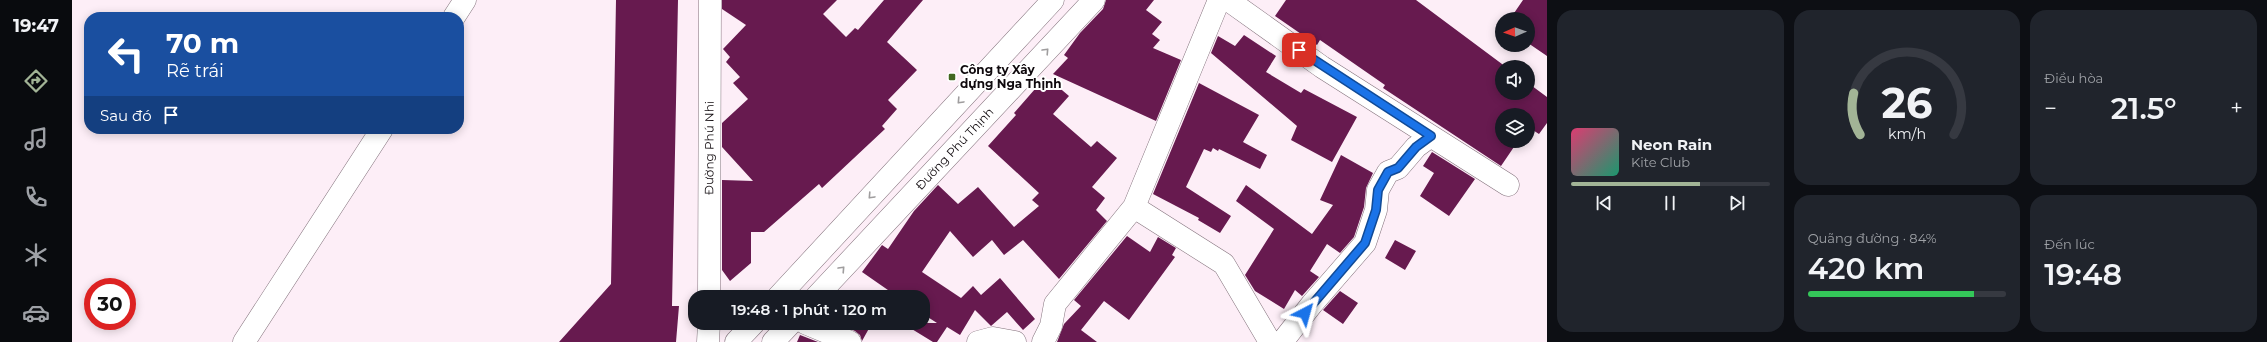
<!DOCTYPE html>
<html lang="vi">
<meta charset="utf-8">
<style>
:root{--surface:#171b24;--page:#20242c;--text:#f1f3f6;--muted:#9ea1a6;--line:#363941;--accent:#a2b496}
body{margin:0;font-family:Montserrat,sans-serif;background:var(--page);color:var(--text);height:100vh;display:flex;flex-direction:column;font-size:15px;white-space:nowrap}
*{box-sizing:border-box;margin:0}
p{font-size:13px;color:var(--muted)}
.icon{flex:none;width:22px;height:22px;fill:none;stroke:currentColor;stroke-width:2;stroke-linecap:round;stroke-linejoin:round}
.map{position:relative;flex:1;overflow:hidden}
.panel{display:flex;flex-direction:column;gap:10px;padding:10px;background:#0d0f14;width:720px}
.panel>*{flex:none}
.hud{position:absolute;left:12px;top:12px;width:380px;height:122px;border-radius:16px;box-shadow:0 2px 10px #0003;background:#1a4fa0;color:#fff;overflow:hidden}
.needle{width:26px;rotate:268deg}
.tools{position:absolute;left:1423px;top:12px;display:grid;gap:8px}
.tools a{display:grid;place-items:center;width:40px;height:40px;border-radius:50%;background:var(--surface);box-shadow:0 2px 10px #0003;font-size:20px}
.speed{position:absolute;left:12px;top:278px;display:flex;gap:8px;font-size:20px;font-weight:700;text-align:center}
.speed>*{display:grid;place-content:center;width:52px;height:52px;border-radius:50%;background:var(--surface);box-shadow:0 2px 10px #0003;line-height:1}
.speed .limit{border:6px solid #d22;background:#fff;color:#111}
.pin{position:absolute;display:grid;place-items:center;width:34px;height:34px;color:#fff;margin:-17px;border-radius:8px;box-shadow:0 2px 6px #0006}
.me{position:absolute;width:44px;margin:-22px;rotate:39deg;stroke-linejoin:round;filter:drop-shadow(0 0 3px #0008)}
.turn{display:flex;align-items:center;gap:14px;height:84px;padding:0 16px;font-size:18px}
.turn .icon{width:52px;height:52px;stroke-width:2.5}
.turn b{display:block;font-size:28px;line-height:34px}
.then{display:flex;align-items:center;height:38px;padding:0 16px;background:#0003;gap:8px;font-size:15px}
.big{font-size:30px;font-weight:600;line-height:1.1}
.panel .tile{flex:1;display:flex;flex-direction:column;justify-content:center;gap:6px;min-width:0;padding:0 14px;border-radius:16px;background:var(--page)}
.panel .dial{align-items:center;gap:0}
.dial svg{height:104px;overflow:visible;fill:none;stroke:var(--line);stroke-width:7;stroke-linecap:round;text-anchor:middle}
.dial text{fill:var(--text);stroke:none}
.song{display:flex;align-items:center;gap:12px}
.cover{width:48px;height:48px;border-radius:6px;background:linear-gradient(135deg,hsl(340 70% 55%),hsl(160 70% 35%))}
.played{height:4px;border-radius:2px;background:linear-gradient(90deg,var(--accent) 65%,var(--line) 65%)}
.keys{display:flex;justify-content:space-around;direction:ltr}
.heat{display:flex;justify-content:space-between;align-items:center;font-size:22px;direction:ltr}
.charge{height:6px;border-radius:3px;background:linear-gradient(90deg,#34c759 84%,var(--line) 0)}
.panel .tiles{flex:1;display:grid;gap:10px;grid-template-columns:repeat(3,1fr)}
.tile:first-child{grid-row:span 2}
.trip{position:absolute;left:616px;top:290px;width:242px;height:40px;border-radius:16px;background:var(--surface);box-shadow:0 2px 10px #0003;font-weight:600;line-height:40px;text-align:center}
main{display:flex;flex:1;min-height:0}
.dock{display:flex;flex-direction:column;width:72px;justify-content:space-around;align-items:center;background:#090b0e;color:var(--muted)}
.dock .icon{width:28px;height:28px}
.dock .selected{color:var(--accent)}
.dock b{font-size:18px;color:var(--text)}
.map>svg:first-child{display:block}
.building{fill:#671a4f}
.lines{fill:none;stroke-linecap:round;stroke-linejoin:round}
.street-casing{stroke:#83727c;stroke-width:23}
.secondary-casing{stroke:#83727c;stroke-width:23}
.highway-casing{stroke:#83727c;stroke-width:23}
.street{stroke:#fff;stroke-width:22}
.secondary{stroke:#fff;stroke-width:22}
.highway{stroke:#fff;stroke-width:22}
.oneway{stroke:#9f9d9e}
.route-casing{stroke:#114b97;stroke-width:10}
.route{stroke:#1a73e8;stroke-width:7}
.poi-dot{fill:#426720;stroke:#fff;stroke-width:1.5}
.labels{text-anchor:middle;stroke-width:4;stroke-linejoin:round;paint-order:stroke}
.poi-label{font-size:12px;font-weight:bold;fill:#0f090d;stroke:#fff;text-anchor:start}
.street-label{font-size:12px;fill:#0f090d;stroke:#fff}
</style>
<main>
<nav class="dock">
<b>19:47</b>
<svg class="icon selected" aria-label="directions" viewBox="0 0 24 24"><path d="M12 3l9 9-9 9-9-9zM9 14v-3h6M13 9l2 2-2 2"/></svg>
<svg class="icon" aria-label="music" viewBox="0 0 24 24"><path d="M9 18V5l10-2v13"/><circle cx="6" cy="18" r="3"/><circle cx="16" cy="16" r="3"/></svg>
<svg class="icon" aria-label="phone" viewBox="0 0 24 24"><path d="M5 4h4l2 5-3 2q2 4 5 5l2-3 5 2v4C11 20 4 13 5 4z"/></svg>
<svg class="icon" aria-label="climate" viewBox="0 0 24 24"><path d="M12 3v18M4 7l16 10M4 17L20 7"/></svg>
<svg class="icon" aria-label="car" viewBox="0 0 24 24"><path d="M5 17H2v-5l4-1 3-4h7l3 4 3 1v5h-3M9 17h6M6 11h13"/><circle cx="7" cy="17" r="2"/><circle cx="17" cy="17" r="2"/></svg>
</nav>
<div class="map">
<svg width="1475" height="342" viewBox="0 0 1475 342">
<rect width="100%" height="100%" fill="#fdeef7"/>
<path class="building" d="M544,0H606L600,306H607L604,342H487L539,284Z
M650,0H765L751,14L774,37L783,28L786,30L812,0H851L815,42L845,70L816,100L825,109L810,126L813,129L750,188L747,184L692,232H679V263L658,281L650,270V180L681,181L650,147V123L676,99L661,83L668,77L654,62L658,57L651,49L674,25L650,9Z
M1034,0H1082L1074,10L1090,22L1080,34L1088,40L1081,48L1109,60L1084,121L981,74L996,58L992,55L1008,33L1031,9Z
M1214,0H1344L1434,67H1430V93H1456V83L1475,97V123L1467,134L1456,127V115H1430V141H1446L1429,166L1311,88L1313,85L1248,40L1245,45L1203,16Z
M1451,0H1475V56L1456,43V19H1438Z
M1172,35L1204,56L1194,72L1229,93L1232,89L1285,117L1260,162L1219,140L1225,126L1139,53L1146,36L1163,46Z
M977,79L997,96L981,114L1019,147L1025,141L1045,158L1020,187L1033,198L1024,210L1035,221L987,279L951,240L932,255L920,240L901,257L878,231L850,272L889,298L901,286L909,295L928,278L963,319L951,330L935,312L919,326L903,310L888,335L875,327L865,342H861L830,323H865L851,314V297H826L790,272L810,245L816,249L842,211L866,185L886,204L906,187L942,227L967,206L960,200L967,193L916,146L944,115L942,113L970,81L973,84Z
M1127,83L1187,115L1171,142L1195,155L1188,169L1147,149L1146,151L1141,148L1139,152L1132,149L1114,187L1159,216L1148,233L1126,220L1127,218L1081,194Z
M1360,152L1403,179L1377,216L1348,196L1362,173L1351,166Z
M1269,155L1301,173L1294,188L1292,207L1282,237L1268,253L1255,244L1238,271L1247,277L1230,296L1223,290L1212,309L1183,291L1173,275L1202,229L1164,201L1174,185L1240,234L1261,205L1248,200Z
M1055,236L1078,252L1086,237L1104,248L1100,255L1103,257L1057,320L1032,301L1009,330L1025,342H985L992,324L1009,306L1002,300Z
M1323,240L1344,251L1333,270L1313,258Z
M1268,291L1286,303L1271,324L1251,310Z
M765,323H800L790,341L788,335L783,331Z
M728,335L746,342H725Z"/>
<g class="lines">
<defs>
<path id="street" d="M1156,0L1250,67L1436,185
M382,17L393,0
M1062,207L1152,264L1198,342
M733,323L778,342
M172,342L310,129
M906,342L921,338L943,342
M971,342L979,326L983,304L1062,207L1147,0
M1210,342L1240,304L1293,243L1304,210L1306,190L1316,172L1326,168L1344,147L1359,136"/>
<g id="secondary">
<path id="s1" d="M637,297L638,0"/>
<path d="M636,342L637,323"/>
</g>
<g id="highway">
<path d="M706,297L981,0"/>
<path id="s2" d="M744,297L1022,0"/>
<path d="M664,342L682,323"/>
<path d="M701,342L719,323"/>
</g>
</defs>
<use href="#street" class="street-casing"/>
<use href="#secondary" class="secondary-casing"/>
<use href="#highway" class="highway-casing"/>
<use href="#street" class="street"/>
<use href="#secondary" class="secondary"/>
<use href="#highway" class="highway"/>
</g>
<defs><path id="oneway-chevron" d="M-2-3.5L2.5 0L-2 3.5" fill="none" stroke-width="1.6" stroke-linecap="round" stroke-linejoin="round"/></defs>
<g class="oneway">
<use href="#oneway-chevron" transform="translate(974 51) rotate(-47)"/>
<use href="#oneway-chevron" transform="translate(888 101) rotate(133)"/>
<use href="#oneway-chevron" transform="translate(799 196) rotate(133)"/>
<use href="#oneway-chevron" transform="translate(770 269) rotate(-47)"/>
</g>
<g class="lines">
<defs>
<path id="route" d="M1227,50L1359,136L1344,147L1326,168L1316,172L1306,190L1304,210L1293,243L1233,313"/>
</defs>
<use href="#route" class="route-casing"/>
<use href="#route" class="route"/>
</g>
<rect class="poi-dot" x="876" y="73" width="8" height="8" rx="2"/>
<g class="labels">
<g class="poi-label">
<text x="888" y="74">Công ty Xây<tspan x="888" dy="14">dựng Nga Thịnh</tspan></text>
</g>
<g class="street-label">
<text dy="4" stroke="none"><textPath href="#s1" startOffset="149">Đường Phú Nhi</textPath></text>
<text dy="4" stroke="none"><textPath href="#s2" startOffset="203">Đường Phú Thịnh</textPath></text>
</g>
</g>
</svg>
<div class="tools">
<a><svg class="needle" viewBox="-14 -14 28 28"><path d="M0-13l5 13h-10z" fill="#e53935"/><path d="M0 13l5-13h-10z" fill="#9ea1a6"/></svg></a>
<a><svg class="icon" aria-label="sound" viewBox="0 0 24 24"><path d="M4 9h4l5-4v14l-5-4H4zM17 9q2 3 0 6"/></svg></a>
<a><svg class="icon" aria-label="layers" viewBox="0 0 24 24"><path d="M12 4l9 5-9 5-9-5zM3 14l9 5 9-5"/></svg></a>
</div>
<div class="speed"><div class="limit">30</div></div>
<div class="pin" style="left:1227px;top:50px;background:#d93025"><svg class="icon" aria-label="arrive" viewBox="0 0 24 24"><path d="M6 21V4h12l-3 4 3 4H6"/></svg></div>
<svg class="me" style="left:1233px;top:313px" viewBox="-20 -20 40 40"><path d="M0-17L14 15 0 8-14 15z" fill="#1a73e8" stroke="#fff" stroke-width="4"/></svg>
<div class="trip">19:48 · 1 phút · 120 m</div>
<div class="hud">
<div class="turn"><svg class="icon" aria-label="left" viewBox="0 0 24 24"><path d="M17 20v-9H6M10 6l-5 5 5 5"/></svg><div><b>70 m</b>Rẽ trái</div></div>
<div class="then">Sau đó<svg class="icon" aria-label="arrive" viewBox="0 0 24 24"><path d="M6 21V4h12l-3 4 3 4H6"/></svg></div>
</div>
</div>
<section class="panel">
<div class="tiles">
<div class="tile">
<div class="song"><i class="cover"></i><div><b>Neon Rain</b><p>Kite Club</p></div></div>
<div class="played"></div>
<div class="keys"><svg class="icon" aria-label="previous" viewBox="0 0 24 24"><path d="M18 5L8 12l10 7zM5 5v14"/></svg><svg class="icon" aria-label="pause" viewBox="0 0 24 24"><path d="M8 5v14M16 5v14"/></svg><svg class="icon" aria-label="next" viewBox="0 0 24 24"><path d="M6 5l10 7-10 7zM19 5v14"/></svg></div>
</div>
<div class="tile dial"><svg viewBox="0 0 100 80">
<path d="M14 69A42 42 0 1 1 86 69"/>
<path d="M14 69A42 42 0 0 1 9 37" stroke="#a2b496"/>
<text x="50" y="56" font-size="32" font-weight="700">26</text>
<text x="50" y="72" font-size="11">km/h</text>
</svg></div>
<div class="tile"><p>Điều hòa</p>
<div class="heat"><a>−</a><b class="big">21.5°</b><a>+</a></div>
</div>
<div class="tile"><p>Quãng đường · 84%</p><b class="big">420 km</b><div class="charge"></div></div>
<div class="tile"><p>Đến lúc</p><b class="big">19:48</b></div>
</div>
</section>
</main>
